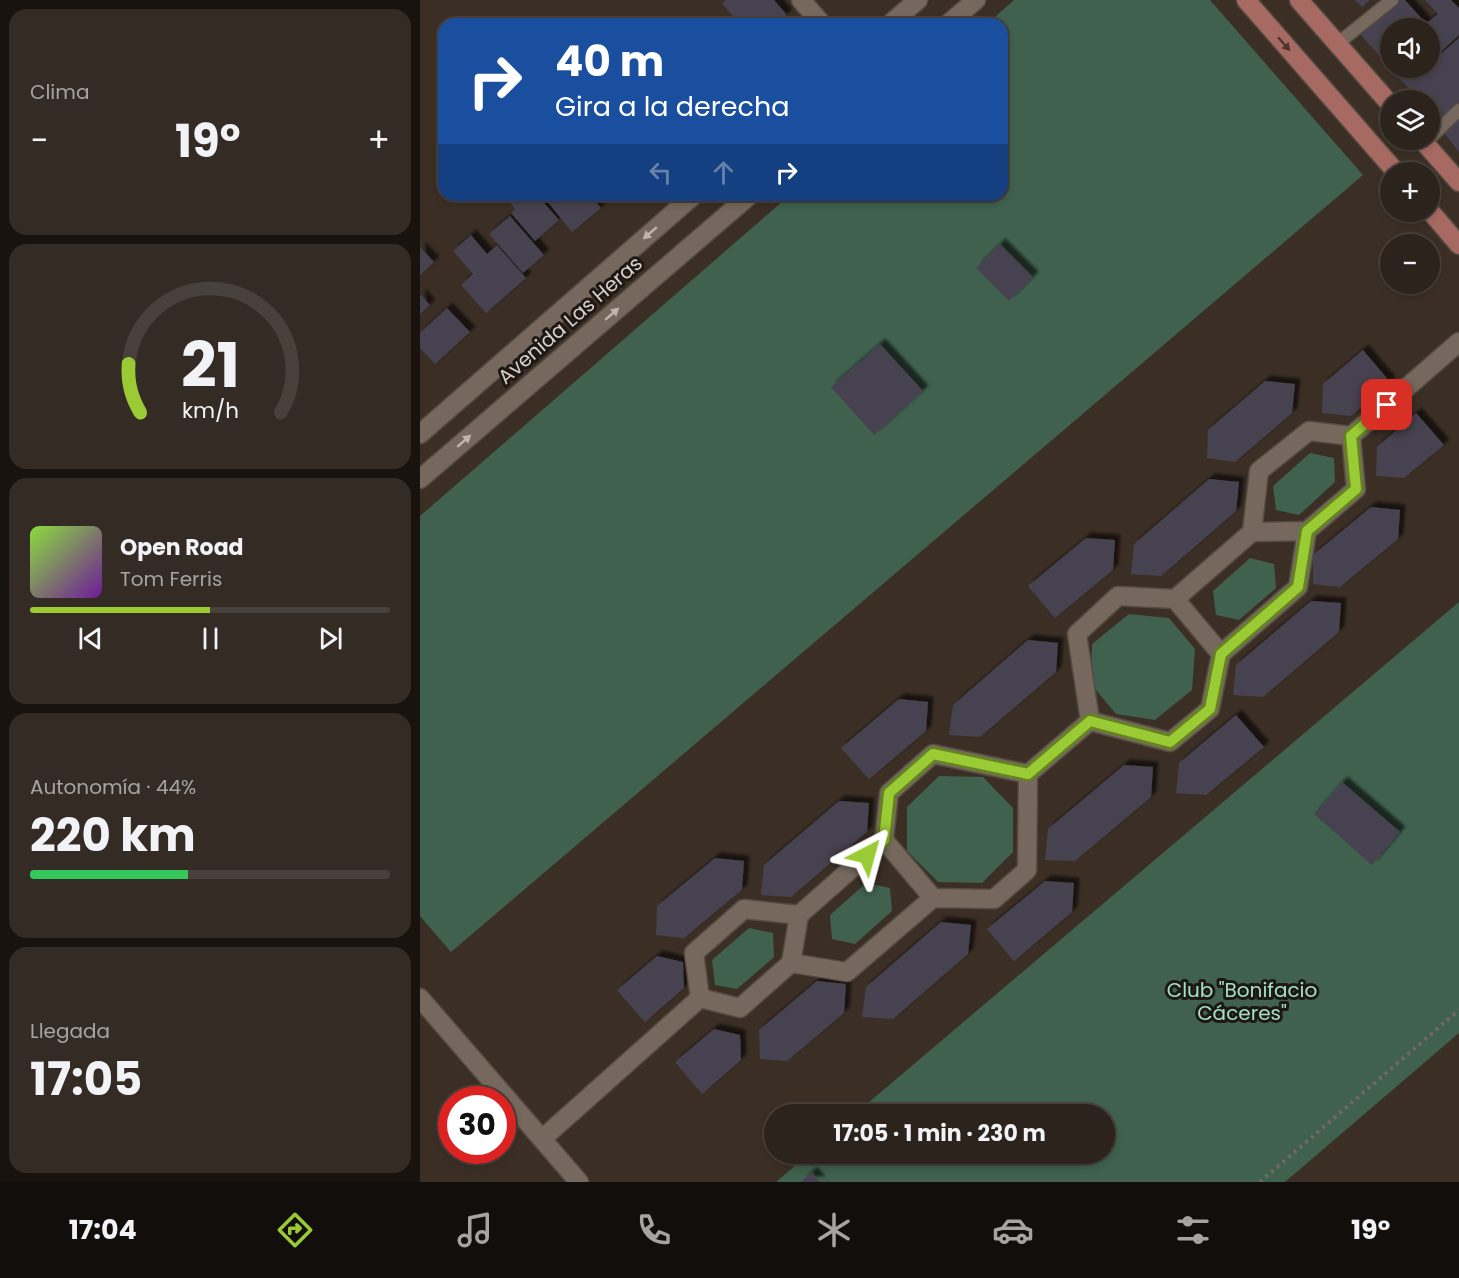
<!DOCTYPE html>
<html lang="es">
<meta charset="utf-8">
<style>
:root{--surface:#2c231c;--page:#342b25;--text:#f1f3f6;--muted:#a6a4a3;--line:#48403b;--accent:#9acb34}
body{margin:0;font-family:Poppins,sans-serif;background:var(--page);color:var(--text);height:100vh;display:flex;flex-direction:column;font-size:22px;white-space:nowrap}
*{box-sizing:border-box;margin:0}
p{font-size:20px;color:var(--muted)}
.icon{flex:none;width:33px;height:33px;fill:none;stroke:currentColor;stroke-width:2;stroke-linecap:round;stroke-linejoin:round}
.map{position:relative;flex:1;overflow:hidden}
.panel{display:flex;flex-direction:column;gap:9px;padding:9px;background:#18130f;width:420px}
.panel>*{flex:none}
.guide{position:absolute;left:18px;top:18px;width:570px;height:183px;border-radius:18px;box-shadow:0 3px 9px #0003,0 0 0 2px var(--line);background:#1a4fa0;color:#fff;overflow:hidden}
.fabs{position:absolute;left:960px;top:18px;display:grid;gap:12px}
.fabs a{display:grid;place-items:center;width:60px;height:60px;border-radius:50%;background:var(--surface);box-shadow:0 3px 9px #0003,0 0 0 2px var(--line);font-size:30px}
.speed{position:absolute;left:18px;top:1086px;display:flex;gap:12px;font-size:30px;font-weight:700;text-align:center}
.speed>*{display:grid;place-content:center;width:78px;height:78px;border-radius:50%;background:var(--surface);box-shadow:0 3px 9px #0003,0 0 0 2px var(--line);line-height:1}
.speed .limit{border:9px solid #d22;background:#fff;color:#111}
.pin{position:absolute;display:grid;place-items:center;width:51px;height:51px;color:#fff;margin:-26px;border-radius:12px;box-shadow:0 3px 9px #0006}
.me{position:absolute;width:66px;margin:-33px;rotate:39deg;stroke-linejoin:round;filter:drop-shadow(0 0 4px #0008)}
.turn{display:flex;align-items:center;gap:21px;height:126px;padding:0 18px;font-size:27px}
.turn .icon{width:78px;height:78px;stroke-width:2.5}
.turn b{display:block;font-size:42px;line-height:51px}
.lanes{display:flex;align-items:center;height:57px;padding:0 18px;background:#0003;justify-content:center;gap:30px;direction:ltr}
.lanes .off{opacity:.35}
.big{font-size:45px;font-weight:700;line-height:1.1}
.panel .tile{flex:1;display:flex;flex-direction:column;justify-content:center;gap:9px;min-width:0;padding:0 21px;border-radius:18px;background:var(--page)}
.panel .dial{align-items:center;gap:0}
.dial svg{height:156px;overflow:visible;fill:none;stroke:var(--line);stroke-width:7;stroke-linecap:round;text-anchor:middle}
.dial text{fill:var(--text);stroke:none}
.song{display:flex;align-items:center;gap:18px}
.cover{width:72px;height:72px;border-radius:9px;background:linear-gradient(135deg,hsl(90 70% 55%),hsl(280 70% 35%))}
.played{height:6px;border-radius:3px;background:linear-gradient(90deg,var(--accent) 50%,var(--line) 50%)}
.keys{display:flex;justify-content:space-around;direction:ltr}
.heat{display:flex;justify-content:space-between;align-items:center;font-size:33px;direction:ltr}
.charge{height:9px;border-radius:4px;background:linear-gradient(90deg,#34c759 44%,var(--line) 0)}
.trip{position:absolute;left:344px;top:1104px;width:351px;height:60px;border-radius:30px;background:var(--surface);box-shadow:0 3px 9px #0003,0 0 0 2px var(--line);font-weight:700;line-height:60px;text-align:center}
.dock{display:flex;height:96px;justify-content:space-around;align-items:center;background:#120e0b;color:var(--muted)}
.dock .icon{width:42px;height:42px}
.dock .selected{color:var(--accent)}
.dock b{font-size:27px;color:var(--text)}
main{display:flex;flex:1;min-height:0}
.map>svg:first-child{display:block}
.green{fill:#3f614e}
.building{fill:#474250;filter:url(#shadow)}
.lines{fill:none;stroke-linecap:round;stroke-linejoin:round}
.service-casing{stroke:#554b42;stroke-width:15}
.minor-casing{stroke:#554b42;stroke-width:21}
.secondary-casing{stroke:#554b42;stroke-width:21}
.primary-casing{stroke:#554b42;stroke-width:21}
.path{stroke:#746961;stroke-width:4;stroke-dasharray:3 4.5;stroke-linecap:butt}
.service{stroke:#76685d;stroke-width:12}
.minor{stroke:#76685d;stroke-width:18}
.secondary{stroke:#76685d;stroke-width:18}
.primary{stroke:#a76a63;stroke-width:18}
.oneway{fill:#4e3530}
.oneway2{fill:#c0b5ae}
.route-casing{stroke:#648422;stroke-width:15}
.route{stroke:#9acb34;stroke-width:10}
.labels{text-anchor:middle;stroke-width:6;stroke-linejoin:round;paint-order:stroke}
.street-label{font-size:20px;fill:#d8cfc9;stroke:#1e1814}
.park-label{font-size:20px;fill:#a2e1be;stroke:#1e1814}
</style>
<main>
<section class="panel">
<div class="tile"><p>Clima</p>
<div class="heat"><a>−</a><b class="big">19°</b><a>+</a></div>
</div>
<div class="tile dial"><svg viewBox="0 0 100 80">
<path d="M14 69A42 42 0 1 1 86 69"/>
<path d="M14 69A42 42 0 0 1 8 44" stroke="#9acb34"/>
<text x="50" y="56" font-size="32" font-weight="700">21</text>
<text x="50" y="72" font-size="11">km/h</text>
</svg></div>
<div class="tile">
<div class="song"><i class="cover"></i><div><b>Open Road</b><p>Tom Ferris</p></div></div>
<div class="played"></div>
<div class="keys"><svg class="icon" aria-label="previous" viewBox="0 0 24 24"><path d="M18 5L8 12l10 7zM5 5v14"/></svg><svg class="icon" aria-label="pause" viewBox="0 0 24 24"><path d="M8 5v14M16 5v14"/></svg><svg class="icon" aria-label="next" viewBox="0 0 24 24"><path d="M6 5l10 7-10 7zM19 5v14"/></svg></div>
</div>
<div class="tile"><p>Autonomía · 44%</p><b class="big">220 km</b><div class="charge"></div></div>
<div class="tile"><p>Llegada</p><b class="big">17:05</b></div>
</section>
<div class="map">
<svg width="1039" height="1182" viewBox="0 0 1039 1182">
<defs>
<filter id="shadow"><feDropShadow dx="5.5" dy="-5.5" stdDeviation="1.5" flood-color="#0009"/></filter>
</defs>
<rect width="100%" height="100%" fill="#3b2f25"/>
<path class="green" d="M594,0H790L943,175L31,952L0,916V516L370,195H582V24H567Z
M890,453L914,458L915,482L879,515L856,510L853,486Z
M830,558L854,564L856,588L819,620L796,615L793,591Z
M1039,602V1033L865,1182H356L389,1154H684V1114H435Z
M709,614L749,618L775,649L772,690L735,720L696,714L671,684L672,644Z
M519,776L563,777L593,808V852L562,883L518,882L487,851V807Z
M446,883L470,888L472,911L435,944L412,939L410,915Z
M329,928L353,933L354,957L317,989L295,985L292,960Z"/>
<path class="building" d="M306,0H354L367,15L356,24H319L302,3Z
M935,0H950L942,7Z
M978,0H985L1010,28H970V68H1010V54L1015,59L1039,38V104L1020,123L1010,112V100H999L940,34Z
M1005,0H1031L1039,8V35L1017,55L1010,47V40L1018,33L1008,22L1018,14Z
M1039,117V152L1022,130Z
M85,195H117L139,220L115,241L91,213L95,209Z
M122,195H170L181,208L152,232Z
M90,216L124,255L103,273L69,234Z
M51,235L67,254L77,245L106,278L66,313L41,285L53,274L33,251Z
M580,244L613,277L589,301L556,268Z
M0,247L14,262L0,275Z
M0,294L10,305L0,314Z
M27,308L50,332L15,364L0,348V333Z
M460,344L503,391L454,435L411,387Z
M943,350L970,382L931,416L902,413L903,384Z
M845,381L875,384L872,413L815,462L787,458L788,430Z
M996,413L1024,445L984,478L956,476L957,447Z
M789,479L819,482L816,511L741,576L711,574L714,544Z
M951,507L980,510L978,539L920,587L893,584V555Z
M666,538L695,540L693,570L635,618L608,586Z
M891,601L921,603L919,632L843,697L813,695L816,665Z
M608,640L638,643L636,672L560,737L529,735L533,705Z
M479,699L508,702L506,731L449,779L421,748Z
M816,715L844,747L786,795L756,793L759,763Z
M704,765L733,767L731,797L655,861L625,860L628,829Z
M922,782L980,832L952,865L894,814Z
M419,801L449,803L447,832L371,897L341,895L344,865Z
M295,858L324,861L322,890L264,938L236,935L237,906Z
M625,881L654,883L652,912L594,961L567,929Z
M521,922L551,925L548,954L473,1019L442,1017L446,987Z
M237,956L263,962L264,988L225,1022L197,990Z
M397,981L426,984L424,1013L367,1061L340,1059L339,1030Z
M294,1029L320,1035L321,1060L282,1094L255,1062Z
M392,1172L400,1182H381Z"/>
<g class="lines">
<defs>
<path id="service" d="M917,44L972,0
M1010,138L1039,110"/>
<path id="minor" d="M381,0L402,24
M832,532L887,531
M755,599L801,654
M670,721L657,634L698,596L755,599L832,532L839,471L889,431L931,436
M464,840L513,898
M371,963L379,915
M280,998L320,1008L371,963L427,972L513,898L574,899L607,870L608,774L670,721L750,742L790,709L801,654L878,587L887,531L936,489L931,436L1039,342
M280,998L274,953L324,909L379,915L464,840L469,793L513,754L608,774
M122,1139L280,998"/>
<path id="secondary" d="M470,24L498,0
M528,24L556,0
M0,434L274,195
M0,479L330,195
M0,998L159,1182"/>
<path id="primary" d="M826,0L976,172
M879,0L970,104
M1002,140L1039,182
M1010,211L1039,245"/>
</defs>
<use href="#service" class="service-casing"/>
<use href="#minor" class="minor-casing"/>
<use href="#secondary" class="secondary-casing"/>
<use href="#primary" class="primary-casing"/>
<path class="path" d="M840,1182L1039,1010"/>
<use href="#service" class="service"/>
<use href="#minor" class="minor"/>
<use href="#secondary" class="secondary"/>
<use href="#primary" class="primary"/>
</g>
<defs><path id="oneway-solid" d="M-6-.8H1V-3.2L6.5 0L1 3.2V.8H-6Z" transform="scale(1.5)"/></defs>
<use class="oneway" href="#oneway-solid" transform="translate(864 44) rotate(49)"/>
<g class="oneway2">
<use href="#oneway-solid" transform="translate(230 233) rotate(139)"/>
<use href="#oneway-solid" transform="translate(192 314) rotate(-41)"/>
<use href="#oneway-solid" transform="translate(44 441) rotate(-41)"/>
</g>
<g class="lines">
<defs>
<path id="route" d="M447,855L464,840L469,793L513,754L608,774L670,721L750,742L790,709L801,654L878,587L887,531L936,489L931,436L967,405"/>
</defs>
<use href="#route" class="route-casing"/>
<use href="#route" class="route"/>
</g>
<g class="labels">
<g class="street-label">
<text transform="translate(150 320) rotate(-41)" y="7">Avenida Las Heras</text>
</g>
<g class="park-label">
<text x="822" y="997">Club "Bonifacio<tspan x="822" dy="23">Cáceres"</tspan></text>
</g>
</g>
</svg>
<div class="fabs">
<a><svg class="icon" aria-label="sound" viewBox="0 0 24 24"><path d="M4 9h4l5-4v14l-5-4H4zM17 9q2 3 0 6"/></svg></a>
<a><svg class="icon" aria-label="layers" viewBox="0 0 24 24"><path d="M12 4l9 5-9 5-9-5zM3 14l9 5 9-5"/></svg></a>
<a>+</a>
<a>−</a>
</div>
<div class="speed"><div class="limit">30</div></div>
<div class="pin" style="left:967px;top:405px;background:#d93025"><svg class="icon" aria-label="arrive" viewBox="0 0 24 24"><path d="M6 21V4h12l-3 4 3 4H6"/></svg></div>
<svg class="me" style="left:447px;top:855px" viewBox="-20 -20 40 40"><path d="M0-17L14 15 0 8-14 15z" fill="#9acb34" stroke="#fff" stroke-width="4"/></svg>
<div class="trip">17:05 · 1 min · 230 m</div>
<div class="guide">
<div class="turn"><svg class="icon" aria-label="right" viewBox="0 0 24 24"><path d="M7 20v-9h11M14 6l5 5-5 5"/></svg><div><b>40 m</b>Gira a la derecha</div></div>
<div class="lanes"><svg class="icon off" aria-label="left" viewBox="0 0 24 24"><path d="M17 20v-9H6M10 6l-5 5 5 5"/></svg><svg class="icon off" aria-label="ahead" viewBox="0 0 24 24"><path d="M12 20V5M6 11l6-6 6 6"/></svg><svg class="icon" aria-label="right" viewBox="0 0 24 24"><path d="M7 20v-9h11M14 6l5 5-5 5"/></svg></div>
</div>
</div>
</main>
<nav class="dock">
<b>17:04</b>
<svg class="icon selected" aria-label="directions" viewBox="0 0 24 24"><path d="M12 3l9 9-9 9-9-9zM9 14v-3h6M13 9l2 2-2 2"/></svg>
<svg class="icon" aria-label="music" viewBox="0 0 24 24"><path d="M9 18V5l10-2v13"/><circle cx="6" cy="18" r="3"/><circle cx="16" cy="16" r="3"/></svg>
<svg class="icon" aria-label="phone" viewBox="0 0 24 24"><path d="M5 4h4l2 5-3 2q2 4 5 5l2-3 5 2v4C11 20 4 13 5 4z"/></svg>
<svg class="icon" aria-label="climate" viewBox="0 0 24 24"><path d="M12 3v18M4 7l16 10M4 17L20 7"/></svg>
<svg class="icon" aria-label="car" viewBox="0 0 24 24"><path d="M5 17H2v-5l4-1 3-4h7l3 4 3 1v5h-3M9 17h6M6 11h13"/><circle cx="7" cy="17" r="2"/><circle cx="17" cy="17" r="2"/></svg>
<svg class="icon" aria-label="filters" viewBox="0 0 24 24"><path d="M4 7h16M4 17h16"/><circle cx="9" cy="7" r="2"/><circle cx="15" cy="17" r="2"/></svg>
<b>19°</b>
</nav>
